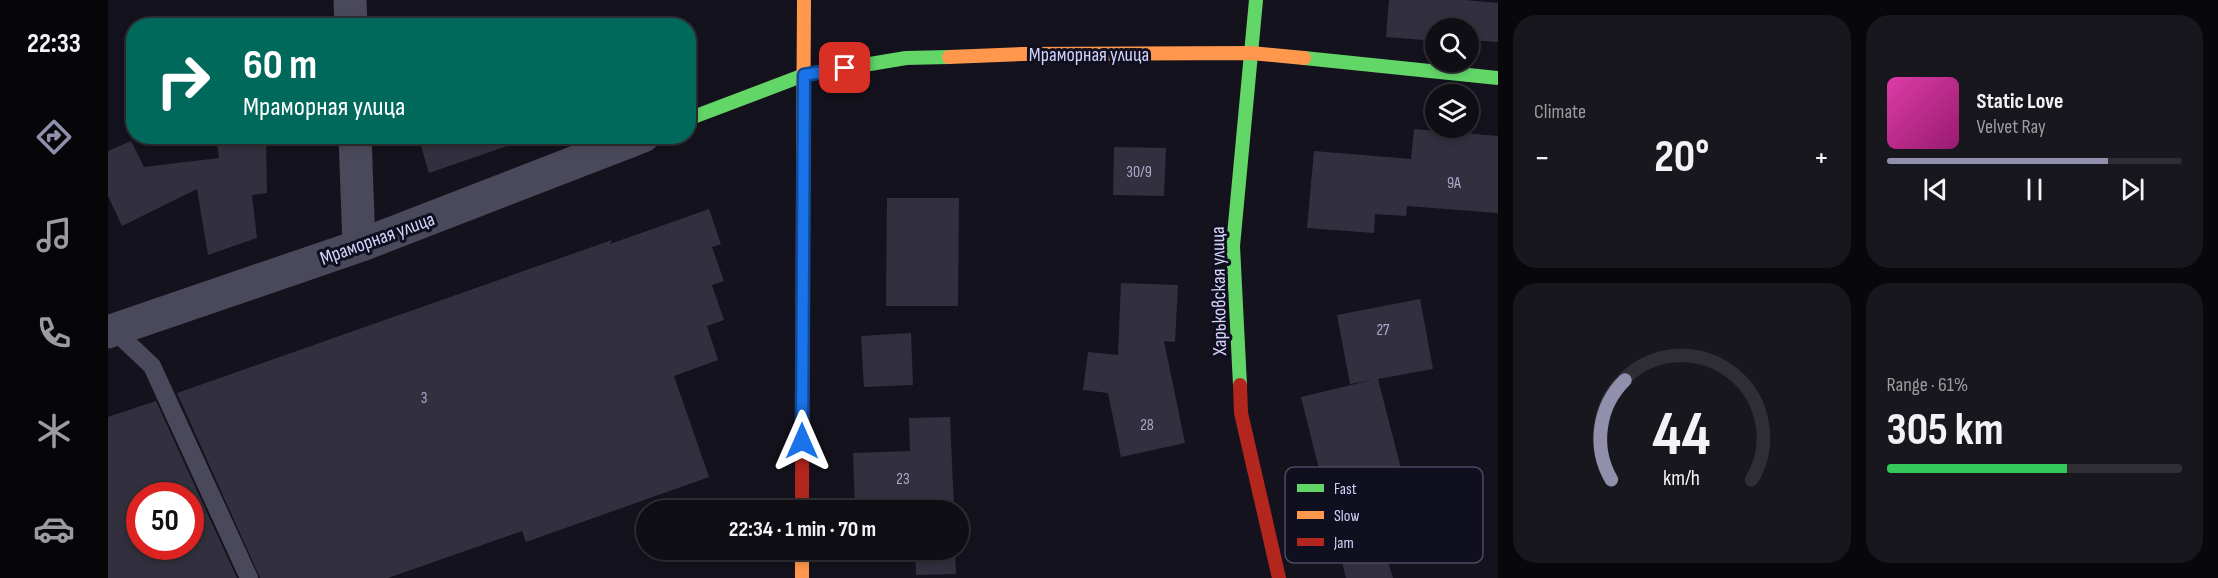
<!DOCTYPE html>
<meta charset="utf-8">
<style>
:root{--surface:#0f0e15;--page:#18171e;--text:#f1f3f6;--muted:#9b9ca0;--line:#2f2e34;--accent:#908fac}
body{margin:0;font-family:"Sofia Sans Condensed",sans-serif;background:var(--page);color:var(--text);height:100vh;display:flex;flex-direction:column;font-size:22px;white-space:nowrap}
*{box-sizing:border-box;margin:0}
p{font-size:20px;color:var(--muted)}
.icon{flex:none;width:33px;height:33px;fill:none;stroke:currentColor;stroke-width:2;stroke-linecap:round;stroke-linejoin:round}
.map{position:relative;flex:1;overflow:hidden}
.side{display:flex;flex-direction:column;gap:15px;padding:15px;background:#08080c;width:720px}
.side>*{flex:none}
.hud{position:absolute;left:18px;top:18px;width:570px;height:126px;border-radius:24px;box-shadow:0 3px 9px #0003,0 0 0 2px var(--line);background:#00695c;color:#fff;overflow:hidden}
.tools{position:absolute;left:1317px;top:18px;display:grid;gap:12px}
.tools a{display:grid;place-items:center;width:54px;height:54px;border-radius:50%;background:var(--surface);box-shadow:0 3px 9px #0003,0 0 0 2px var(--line);font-size:30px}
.speed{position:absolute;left:18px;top:482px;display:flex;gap:12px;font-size:30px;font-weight:700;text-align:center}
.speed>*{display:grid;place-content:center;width:78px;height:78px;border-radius:50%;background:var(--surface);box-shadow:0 3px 9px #0003,0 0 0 2px var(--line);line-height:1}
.speed .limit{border:9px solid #d22;background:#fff;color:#111}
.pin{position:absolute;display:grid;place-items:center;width:51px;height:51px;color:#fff;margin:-26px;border-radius:12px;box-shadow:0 3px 9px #0006}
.me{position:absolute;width:66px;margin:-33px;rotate:0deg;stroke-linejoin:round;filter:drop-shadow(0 0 4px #0008)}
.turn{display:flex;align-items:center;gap:21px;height:126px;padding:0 18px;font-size:27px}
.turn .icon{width:78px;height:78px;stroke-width:2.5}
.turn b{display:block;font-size:42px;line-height:51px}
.big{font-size:45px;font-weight:700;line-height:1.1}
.side .card{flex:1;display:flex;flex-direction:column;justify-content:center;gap:9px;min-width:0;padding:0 21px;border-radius:24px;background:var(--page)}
.side .dial{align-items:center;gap:0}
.dial svg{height:156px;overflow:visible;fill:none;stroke:var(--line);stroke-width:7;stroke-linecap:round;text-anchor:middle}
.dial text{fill:var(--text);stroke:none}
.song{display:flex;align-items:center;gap:18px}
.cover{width:72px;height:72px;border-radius:9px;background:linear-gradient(135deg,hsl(320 70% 55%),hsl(320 70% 35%))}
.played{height:6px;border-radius:3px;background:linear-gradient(90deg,var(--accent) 75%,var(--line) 75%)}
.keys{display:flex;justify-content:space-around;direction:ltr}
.heat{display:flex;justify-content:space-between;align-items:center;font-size:33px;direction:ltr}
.charge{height:9px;border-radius:4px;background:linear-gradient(90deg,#34c759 61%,var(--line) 0)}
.side .tiles{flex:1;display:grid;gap:15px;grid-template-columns:repeat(2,1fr)}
.trip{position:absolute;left:528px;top:500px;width:333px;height:60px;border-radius:30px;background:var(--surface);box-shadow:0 3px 9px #0003,0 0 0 2px var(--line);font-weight:700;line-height:60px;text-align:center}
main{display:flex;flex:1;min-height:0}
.dock{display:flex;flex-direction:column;width:108px;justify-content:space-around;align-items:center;background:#060608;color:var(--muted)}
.dock .icon{width:42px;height:42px}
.dock .on{color:var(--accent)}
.dock b{font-size:27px;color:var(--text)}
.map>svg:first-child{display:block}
.building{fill:#32303e;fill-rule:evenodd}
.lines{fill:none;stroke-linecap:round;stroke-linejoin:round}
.lane{stroke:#49495b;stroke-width:18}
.street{stroke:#49495b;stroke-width:33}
.fast{stroke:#63d668;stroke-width:14}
.slow{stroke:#ff974d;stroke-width:14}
.jam{stroke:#b3261e;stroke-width:14}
.route-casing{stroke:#114b97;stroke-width:15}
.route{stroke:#1a73e8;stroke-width:10}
.labels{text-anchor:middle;stroke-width:6;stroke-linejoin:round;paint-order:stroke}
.number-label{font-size:16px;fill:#abaacb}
.street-label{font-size:20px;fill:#d3d2fa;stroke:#100f1f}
.key{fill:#100f1f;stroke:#4a4a61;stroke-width:1.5}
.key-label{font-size:16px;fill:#d3d2fa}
</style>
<main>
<nav class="dock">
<b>22:33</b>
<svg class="icon on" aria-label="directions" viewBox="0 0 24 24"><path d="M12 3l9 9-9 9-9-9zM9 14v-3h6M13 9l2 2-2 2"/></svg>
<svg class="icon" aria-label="music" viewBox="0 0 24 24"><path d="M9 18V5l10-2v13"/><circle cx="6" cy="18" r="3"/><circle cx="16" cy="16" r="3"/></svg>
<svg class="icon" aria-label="phone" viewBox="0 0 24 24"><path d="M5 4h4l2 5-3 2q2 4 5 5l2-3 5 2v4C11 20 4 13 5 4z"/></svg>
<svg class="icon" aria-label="climate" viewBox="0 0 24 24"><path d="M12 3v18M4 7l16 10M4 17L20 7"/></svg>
<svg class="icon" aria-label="car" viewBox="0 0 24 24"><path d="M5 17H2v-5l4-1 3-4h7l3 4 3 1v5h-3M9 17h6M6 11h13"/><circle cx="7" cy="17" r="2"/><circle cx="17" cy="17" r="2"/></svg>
</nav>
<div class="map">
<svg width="1390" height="578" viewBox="0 0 1390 578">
<rect width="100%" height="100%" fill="#14121c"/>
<path class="building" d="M1281,0H1356L1390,3V42L1362,40L1360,43V28H1328V41L1278,37Z
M1306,129L1390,136V213L1299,206L1298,216L1267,214L1266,233L1199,228L1206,151L1303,159Z
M108,136H158L159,193L144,195L149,238L100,255L89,189L14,226L0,196V151L23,141L36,167L111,158Z
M310,136H410L411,142L321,173Z
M1006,147L1058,148L1056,196L1005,195Z
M779,198H851L850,306H778Z
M601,209L613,244L604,247L616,281L604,285L616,320L599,326L610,360L566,376L601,477L418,542L414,531L280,578H152L69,393L504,240L502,244Z
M1013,283L1070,285L1067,342L1056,341L1077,443L1013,457L1000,393L975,390L980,352L1010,355Z
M1312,299L1325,369L1270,379L1299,492L1341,481L1353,530L1276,549L1285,578H1238L1193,397L1264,380L1242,384L1229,315Z
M803,333L805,385L756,387L753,336Z
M48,401L129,578H0V417ZM32,495H82V546H32Z
M842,417L846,510H747L745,453L802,451L801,418Z
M807,549H847L848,574L808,575Z"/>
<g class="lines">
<path class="lane" d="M6,330L44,366L141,578"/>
<path class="street" d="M242,0L243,26
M247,136L251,246
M0,332L251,246L535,136"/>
<path class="fast" d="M1196,58L1390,78
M580,119L696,75L798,58L841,57
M1132,385L1125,246L1148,0"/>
<path class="slow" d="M841,57L914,54L1143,53L1196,58
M695,166L696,0
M694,549V578"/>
<path class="jam" d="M1132,385L1133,413L1171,578
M694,510L695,166"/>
</g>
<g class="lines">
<defs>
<path id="route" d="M694,441L696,75L737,68"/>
</defs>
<use href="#route" class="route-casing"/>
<use href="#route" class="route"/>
</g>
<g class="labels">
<g class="number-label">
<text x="1031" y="177">30/9</text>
<text x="1346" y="188">9А</text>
<text x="1275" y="335">27</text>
<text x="316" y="403">3</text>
<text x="1039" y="430">28</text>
<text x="795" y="484">23</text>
</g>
<g class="street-label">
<text x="981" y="61">Мраморная улица</text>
<text transform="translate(269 238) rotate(-20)" y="7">Мраморная улица</text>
<text transform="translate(1110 291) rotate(-91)" y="7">Харьковская улица</text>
</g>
</g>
<rect x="1177" y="467" width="198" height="96" rx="9" class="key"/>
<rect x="1189" y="484" width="27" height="8" fill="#63d668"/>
<rect x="1189" y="511" width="27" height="8" fill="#ff974d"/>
<rect x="1189" y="538" width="27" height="8" fill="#b3261e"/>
<g class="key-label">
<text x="1226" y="494">Fast</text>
<text x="1226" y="521">Slow</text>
<text x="1226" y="548">Jam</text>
</g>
</svg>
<div class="tools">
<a><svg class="icon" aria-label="search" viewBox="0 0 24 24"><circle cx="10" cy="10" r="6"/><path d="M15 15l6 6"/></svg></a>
<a><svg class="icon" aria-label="layers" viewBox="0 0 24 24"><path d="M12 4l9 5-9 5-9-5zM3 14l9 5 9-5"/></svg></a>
</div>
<div class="speed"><div class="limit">50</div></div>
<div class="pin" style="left:737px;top:68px;background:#d93025"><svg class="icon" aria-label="arrive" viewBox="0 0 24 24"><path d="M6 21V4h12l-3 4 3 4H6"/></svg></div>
<svg class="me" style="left:694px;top:441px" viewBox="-20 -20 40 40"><path d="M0-17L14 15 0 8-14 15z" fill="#1a73e8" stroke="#fff" stroke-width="4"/></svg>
<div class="trip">22:34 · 1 min · 70 m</div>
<div class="hud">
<div class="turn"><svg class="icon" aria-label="right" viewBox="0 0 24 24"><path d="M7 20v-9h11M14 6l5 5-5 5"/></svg><div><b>60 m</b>Мраморная улица</div></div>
</div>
</div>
<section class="side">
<div class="tiles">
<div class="card"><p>Climate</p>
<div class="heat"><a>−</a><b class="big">20°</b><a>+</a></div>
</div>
<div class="card">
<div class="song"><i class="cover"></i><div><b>Static Love</b><p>Velvet Ray</p></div></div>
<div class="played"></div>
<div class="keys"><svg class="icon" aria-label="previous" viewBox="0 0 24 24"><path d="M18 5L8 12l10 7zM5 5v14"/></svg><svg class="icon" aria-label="pause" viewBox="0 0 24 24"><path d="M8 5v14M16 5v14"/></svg><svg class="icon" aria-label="next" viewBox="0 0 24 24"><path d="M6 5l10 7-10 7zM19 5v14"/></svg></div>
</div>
<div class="card dial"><svg viewBox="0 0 100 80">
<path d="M14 69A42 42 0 1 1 86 69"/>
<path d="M14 69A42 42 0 0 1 21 18" stroke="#908fac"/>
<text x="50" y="56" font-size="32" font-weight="700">44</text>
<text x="50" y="72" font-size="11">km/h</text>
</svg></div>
<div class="card"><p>Range · 61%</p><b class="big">305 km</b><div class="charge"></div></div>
</div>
</section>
</main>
